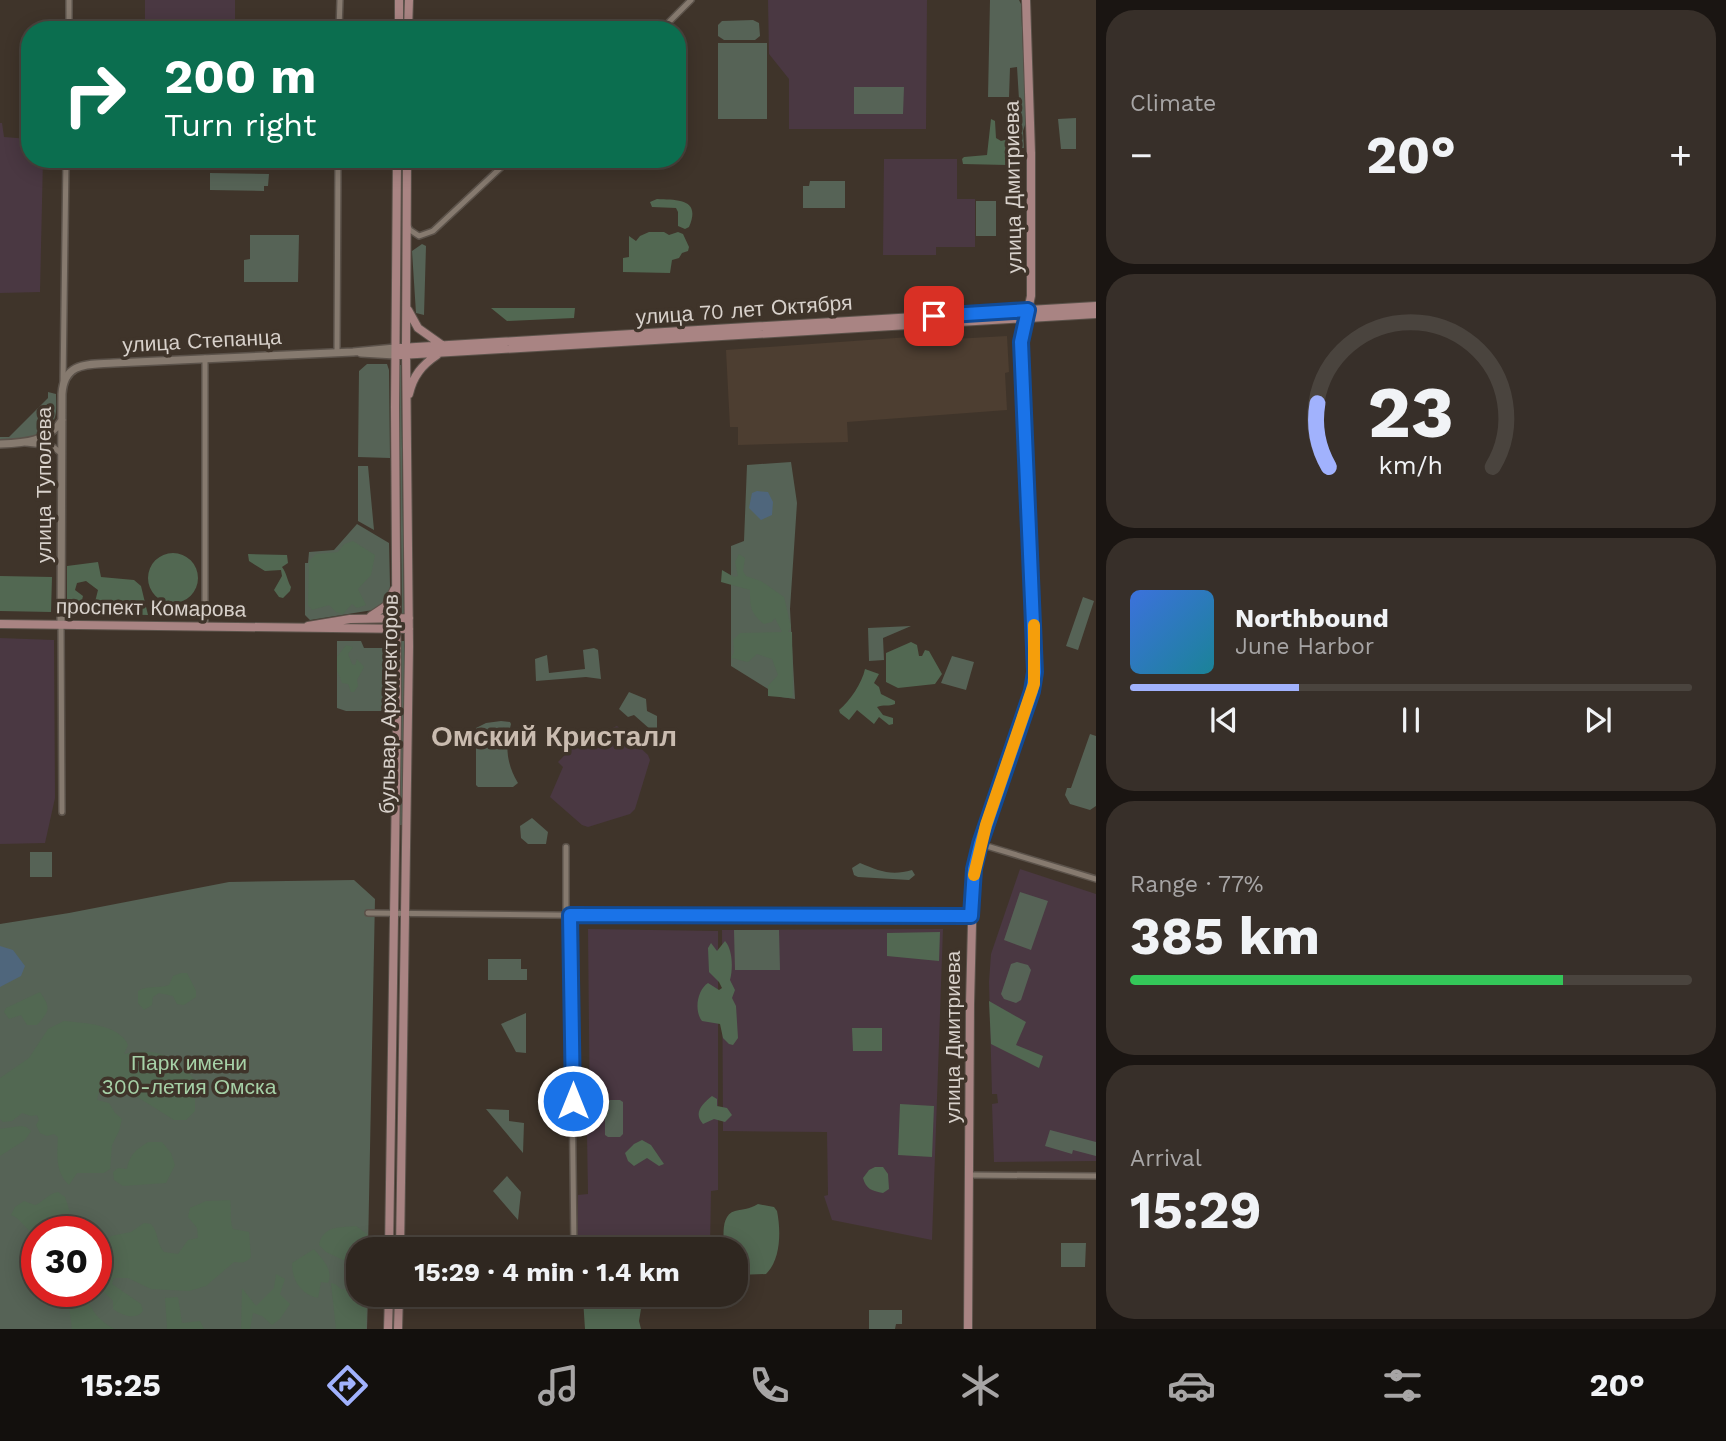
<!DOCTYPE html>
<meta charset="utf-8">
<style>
:root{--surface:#2f2720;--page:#372f29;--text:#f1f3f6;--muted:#a7a5a5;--line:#4a443e;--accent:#a1b2fd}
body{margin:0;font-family:"Work Sans",sans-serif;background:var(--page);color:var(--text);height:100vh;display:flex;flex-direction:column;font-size:26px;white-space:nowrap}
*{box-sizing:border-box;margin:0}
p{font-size:23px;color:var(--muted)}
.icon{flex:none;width:38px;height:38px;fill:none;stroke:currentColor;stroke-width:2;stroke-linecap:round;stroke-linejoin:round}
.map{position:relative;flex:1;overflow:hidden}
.drawer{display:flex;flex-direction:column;gap:10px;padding:10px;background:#1a1512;width:630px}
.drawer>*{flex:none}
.hud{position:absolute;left:21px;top:21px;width:665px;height:147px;border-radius:28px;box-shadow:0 4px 18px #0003,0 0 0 2px var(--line);background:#0b6e4f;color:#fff;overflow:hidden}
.speed{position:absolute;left:21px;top:1216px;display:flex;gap:14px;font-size:35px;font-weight:700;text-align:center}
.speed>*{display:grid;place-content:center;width:91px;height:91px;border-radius:50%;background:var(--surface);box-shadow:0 4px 18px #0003,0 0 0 2px var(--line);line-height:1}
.speed .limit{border:10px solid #d22;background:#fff;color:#111}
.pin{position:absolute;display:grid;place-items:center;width:60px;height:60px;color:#fff;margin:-30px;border-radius:14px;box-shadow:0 4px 10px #0006}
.me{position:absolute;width:77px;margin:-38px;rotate:0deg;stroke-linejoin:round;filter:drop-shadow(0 0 5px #0008)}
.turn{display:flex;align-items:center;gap:24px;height:147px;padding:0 28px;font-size:32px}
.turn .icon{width:91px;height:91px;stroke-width:2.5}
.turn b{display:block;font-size:49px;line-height:60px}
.big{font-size:52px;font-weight:700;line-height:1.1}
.drawer .widget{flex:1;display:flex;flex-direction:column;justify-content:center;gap:10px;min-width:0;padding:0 24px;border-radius:28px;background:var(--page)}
.drawer .dial{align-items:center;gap:0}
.dial svg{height:182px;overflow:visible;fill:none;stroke:var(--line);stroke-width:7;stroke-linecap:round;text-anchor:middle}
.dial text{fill:var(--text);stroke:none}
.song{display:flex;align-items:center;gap:21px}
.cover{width:84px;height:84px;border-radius:10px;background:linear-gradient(135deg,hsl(220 70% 55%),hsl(190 70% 35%))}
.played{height:7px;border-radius:4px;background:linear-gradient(90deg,var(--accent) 30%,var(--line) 30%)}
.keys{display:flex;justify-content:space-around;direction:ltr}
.heat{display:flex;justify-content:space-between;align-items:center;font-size:38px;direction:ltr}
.charge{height:10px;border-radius:5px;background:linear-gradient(90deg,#34c759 77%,var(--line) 0)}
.trip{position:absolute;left:346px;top:1237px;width:402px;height:70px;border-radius:28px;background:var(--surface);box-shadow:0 4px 18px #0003,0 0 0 2px var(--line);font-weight:700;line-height:70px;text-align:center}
.menu{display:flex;height:112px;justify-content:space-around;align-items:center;background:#13100d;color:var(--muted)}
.menu .icon{width:49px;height:49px}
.menu .active{color:var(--accent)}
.menu b{font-size:32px;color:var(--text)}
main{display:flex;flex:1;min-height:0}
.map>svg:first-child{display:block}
.commercial{fill:#4d3e31}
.education{fill:#4a3842}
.green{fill:#566356;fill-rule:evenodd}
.forest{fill:#526852}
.water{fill:#4f667c}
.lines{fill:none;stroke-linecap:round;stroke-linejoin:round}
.minor-casing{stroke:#5b524a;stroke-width:8}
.tertiary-casing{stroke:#5b524a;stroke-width:10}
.secondary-casing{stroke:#5b524a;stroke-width:10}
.minor{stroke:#867a6f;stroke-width:5}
.tertiary{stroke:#867a6f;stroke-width:7}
.secondary{stroke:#a98483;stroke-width:8}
.route-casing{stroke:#114b97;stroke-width:18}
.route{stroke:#1a73e8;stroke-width:12}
.slow{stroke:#f59e0b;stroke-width:12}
.labels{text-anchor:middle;stroke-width:7;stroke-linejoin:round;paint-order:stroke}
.street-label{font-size:21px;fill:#d8d1cb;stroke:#3f342a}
.park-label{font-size:21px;fill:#a6d1a7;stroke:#3f342a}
.district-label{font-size:28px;font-weight:bold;fill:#cabcb0;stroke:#3f342a}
</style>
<main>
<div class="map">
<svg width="1096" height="1329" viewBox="0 0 1096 1329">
<rect width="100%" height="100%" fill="#3f342a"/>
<path class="commercial" d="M952,334L954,339L1007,336L1009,372L1005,373L1007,410L847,422L848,442L738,445V427H730L726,350Z"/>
<path class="education" d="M145,0H235V30H145Z
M768,0H927L926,129H789V79L769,54Z
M0,123H2L4,137L30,139V159H43L40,292L0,293Z
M884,159H957V199H975V247H936V255H883Z
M0,638L54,640L55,798L45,843L0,844Z
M617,726L648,755L650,760L635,809L630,814L588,827L582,825L550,797L563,767L558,762L582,737L586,741L591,737Z
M1020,869L1096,894V1161L994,1162L992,1104L998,1103L997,1094H992L989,982L991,954Z
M588,929L718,931V1190L711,1191L710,1249H577L578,1195L588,1194L587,1134L590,1130Z
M943,929L932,1240L832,1220L824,1196L828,1195L827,1132L723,1131L722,930Z"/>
<path class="green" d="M990,0H1019L1021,4L1026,122L1023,131L1024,148H1022L1017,67L1010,68L1009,97H988Z
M753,20L759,23L760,36L755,40H724L718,36V25L722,21Z
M718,43H767V119H718Z
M854,87H904L903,114H854Z
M1076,118V149H1061L1058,119Z
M210,173L269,174L268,186H264V191L210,190Z
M810,181H845V208H803V186H809Z
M976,201H996V236H976Z
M250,235H299L298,282H244V260L250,259Z
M422,244L426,246L424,315L416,313L412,251Z
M367,364H387L389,370L390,458L358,457L359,371Z
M399,365H401L404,614H402Z
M48,392L56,394C56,402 57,410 55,417C49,437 18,441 0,440V437H9L48,398Z
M791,462L797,503L790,609L795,699L781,697L731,666V546L744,541L747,465Z
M358,466H368L374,530L358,521Z
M357,524L389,543L390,586L389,594L382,604L373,610L310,620L305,615V563H308L309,552L334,550Z
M1083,597L1094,601L1078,650L1066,646Z
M911,626L883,638L884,660L869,661L868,628Z
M337,641H361L364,648H394L393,703L385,711H346L337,708Z
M401,641H405L402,825H400Z
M594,648L598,650L601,679L586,677L536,681L535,659L547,655L549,673L585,669L583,650Z
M952,656L974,662L966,690L941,683Z
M629,692L646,699L647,711L657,716V730H651L634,715L628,717L619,709Z
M501,721L510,722L511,724C505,745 506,763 518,783L513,787H478L476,785V728L486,723Z
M1090,734L1096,736V806L1090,810L1070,804L1065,795L1067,788H1071Z
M532,818L548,832L546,844H528L521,838L520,826Z
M30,852H52V877H30Z
M860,863C879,871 891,876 912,870L915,875L909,880L858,877L854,875L852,868Z
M354,880L375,899L368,1249L359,1250V1295H368L367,1329H0V924L69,913L229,882ZM37,1232H96V1292H37Z
M1020,892L1048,901L1031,950L1004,940Z
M734,930H779L780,970H735Z
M488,959H521V969H527V980H488Z
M1017,962L1028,965L1031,970L1021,1000L1016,1003L1004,999L1001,994L1011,964Z
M526,1013V1053L516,1052L501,1024Z
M609,1100H620L623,1102V1134L620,1137H608L605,1135V1103Z
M486,1109L509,1110V1121L524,1123L523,1153Z
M1050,1130L1096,1142V1156L1073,1150L1072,1154L1045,1146Z
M507,1176L521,1192L518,1220L493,1191Z
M1061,1243H1086L1085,1267H1061Z
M869,1310H902V1324H896L895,1329H869Z"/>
<path class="forest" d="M1014,115L1016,117L1022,180L1017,184L1014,181V174L1007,165L963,164L962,159L964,157L987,155L991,119L995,121L996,138L1001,141L1005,140L1009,116Z
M657,199C679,200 701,199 689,227L685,229L678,226V212L676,208L652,207L650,202Z
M649,232H664L669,235L678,232L683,234L689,247L688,251L682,253L679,258L672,260L670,273L623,272V258L629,257V236L636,241L640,236Z
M491,308H575L574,318L507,321Z
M353,541L375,555L371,575L358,589L366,605L357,608L352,604L343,614L336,612L329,605L312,610L308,605L309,561L316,554L338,552L344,544Z
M148 578a25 25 0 1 1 50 0a25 25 0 1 1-50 0Z
M248,554L287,555L288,563L282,567C287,574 287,580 291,587L290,591L283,598L279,597L274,590L282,576L281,570L265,571L249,561Z
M739,554L745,558L743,571L746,576L761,581L784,597L791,627L788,632H792L793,695L791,698L768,696V686L778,675L772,659L757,654L748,662L731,658L734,652L733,640L740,633L782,632L775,618L772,622L764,624C750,613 750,606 750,590L721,582L722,570L734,577L738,576L735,562Z
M98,562L101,577L134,580L141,586L148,615L105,614L94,606L98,590L86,581L77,583L75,590L83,596L81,604V614L67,613V566Z
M0,576L52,577L51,612L0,611Z
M911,642L917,645L919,656H922L925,650L929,651L942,674L935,684L898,688L886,682V653Z
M346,645L353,647L348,654L352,664L355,665L357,659L364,667L357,680L358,686L354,692H351L348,684L342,683L337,670V657Z
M865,669L879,674L874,683L879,687L881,694L895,701V704C889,707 883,704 877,707L883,715L893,718V724L889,725L879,717L874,724L857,710L849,720L840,713L839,710C850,701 862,683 865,669Z
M940,932L939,961L887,956V933Z
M725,941C733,950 733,969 730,980L735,990L732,998L736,1006L738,1038L733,1045L729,1044L723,1038L720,1024L702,1021C694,1011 697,990 708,983L719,990L722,988L719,982L709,972L708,948L711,943L717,951Z
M181,973H187L196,991V997L184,1005L177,1004L173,996L159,993L153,997L152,1005L144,1010L138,1003V991C148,985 158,989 169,985L173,976Z
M40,992C51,1009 50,1010 37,1025H27L21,1015L9,1019L4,1012L6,1008Z
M989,1001L1026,1022L1016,1045L1043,1056L1039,1068L991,1044Z
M64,1021C84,1023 119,1024 128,1045L124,1054C145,1049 162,1051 181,1064L180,1070L189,1073L201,1088L195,1098V1111L186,1120H174L112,1081L102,1079L97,1100L109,1103L115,1113L122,1119L119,1131L112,1145L110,1169L104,1173H77L69,1185C55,1172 57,1154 58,1137L54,1134L47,1136L40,1133L36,1125L39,1120L37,1115L31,1116L22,1113L12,1121L3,1122L0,1119V1078L29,1058L48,1029Z
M852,1028H882V1051H853Z
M712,1096L717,1099V1106L727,1108L732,1115L725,1122L714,1119L703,1124C693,1113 702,1104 712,1096Z
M900,1104L934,1106L932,1157L898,1155Z
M21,1126L26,1127L31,1131L25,1140L0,1156V1129Z
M642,1140L651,1145L664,1164L659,1166L647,1158L634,1166L628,1161L625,1153L634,1144Z
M148,1142H162L171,1153L175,1165L166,1183L123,1186L114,1180L113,1172L118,1168L127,1169C130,1154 136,1150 148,1142Z
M875,1167H883L888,1174L889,1189L883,1193C872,1191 866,1189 863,1178L869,1170Z
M58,1192L65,1197L70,1212C60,1223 46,1240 29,1230C22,1225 20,1218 11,1215L15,1207L24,1201L35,1205C44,1202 47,1194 58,1192Z
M230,1200C232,1211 229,1219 233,1229L249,1232L251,1257C246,1263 242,1263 234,1262L206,1286L189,1291L151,1289L128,1278H114L112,1284L141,1304L143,1311C135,1321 122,1315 113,1309V1301L100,1288L96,1289V1250L111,1236L131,1232L144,1223L151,1224C159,1233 156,1243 164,1252L178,1254L188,1240L198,1238L197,1228L188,1217L190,1208L206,1201Z
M758,1204L774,1207L777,1211C781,1231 781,1259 766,1274L737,1275V1250L724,1249C724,1238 720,1215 735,1211C744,1209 749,1209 758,1204Z
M356,1226L367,1234V1249L359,1250V1271L356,1266L326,1252L319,1245C323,1225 340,1228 356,1226Z
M314,1249C322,1259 334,1270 328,1283L321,1282L318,1298C301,1294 292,1281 292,1263Z
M276,1274L285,1279L280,1294L290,1304L280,1319L272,1325L262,1316L253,1313L250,1329H241L242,1288L256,1306L274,1288Z
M359,1281V1295H367L366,1329H336L331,1283L335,1284L341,1289L350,1290Z
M67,1292H93L88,1302C95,1315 102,1323 115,1329H72Z
M575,1295H604L612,1299L619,1295L630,1296L641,1309L639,1321L641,1329H585L583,1299Z
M178,1297L182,1323L200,1321L204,1329H167L165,1298Z"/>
<path class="water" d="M757,491L768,492L773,502L772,515L761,520L749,508L752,493Z
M0,946L13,950L25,966L21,976L0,987Z"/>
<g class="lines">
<defs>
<path id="minor" d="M69,30V0
M339,30L340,0
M661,30L691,0
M407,225L410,230L419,236L433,231L510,159
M337,353L338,159
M63,384L66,159
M26,443L52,446L62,454
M61,624L62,812
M205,625V358
M980,844L1096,879
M368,913L729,917L971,916
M566,915V847
M570,915L574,1248
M969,1175L1096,1176"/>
<path id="tertiary" d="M361,353L395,355
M0,444C23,443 49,442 62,420
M61,624L62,394C64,361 89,365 114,363L353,352L395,348"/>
<path id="secondary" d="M399,30V0
M408,30L409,0
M408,310L418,328L442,345
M400,348L1096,306
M400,355L1096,314
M409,394C413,376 422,365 437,355
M371,616L386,606L394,590
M0,624L409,629
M308,626L350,619L409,618
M389,1250L397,717L395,407L397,159
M400,1250L409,646L406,348L407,159
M388,1329L389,1295
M398,1329L399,1295
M968,1329L970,1004L973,884L984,830L1032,691L1035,672L1021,342L1031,296V153L1026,0"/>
</defs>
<use href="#minor" class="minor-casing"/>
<use href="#tertiary" class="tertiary-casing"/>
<use href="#secondary" class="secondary-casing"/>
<use href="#minor" class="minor"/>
<use href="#tertiary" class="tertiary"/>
<use href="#secondary" class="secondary"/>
</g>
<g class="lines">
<defs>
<path id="route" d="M573,1101L570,915L971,916L974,869L980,844L1032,691L1035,672L1021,342L1028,310L934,316"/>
</defs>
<use href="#route" class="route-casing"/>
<use href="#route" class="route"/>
<path class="slow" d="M974,875L986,825L1034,684V625"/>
</g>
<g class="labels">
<g class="street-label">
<text transform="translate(1013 187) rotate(-91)" y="7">улица Дмитриева</text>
<text transform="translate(744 310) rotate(-4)" y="7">улица 70 лет Октября</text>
<text transform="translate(202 341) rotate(-3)" y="7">улица Степанца</text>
<text transform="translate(44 485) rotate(-90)" y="7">улица Туполева</text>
<text transform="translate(151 608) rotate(1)" y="7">проспект Комарова</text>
<text transform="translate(389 704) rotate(-89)" y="7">бульвар Архитекторов</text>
<text transform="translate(953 1037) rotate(-90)" y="7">улица Дмитриева</text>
</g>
<g class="park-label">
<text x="189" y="1070">Парк имени<tspan x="189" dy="24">300-летия Омска</tspan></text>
</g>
<g class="district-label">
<text x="554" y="746">Омский Кристалл</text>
</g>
</g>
</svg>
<div class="speed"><div class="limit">30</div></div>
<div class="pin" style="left:934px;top:316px;background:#d93025"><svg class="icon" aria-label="arrive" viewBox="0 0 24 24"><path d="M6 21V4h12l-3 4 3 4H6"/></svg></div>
<svg class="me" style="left:573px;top:1101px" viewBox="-20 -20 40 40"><circle r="17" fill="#1a73e8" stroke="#fff" stroke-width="3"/><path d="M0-11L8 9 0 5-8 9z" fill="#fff"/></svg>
<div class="trip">15:29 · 4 min · 1.4 km</div>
<div class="hud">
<div class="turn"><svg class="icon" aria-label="right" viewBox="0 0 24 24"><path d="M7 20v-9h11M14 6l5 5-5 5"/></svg><div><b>200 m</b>Turn right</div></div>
</div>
</div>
<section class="drawer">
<div class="widget"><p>Climate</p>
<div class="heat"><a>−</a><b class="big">20°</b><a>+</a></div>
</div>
<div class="widget dial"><svg viewBox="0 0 100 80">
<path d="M14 69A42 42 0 1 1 86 69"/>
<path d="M14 69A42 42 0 0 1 9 41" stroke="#a1b2fd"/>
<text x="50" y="56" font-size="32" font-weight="700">23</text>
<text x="50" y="72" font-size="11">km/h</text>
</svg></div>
<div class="widget">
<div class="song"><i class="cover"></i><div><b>Northbound</b><p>June Harbor</p></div></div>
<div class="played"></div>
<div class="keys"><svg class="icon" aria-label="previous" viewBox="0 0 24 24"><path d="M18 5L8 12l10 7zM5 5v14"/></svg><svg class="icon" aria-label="pause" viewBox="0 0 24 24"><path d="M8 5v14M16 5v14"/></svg><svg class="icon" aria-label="next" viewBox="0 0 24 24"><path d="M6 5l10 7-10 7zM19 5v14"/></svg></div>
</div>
<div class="widget"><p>Range · 77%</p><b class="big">385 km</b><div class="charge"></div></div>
<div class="widget"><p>Arrival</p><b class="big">15:29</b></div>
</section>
</main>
<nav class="menu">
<b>15:25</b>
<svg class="icon active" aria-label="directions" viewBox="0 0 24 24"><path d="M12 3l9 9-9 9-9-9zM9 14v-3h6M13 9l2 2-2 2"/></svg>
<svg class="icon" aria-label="music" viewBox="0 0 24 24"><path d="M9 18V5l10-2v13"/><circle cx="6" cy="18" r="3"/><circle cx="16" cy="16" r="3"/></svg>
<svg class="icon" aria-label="phone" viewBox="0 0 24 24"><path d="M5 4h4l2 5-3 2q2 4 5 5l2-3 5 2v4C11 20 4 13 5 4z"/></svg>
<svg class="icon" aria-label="climate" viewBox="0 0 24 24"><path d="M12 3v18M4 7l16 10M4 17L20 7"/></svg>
<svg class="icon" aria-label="car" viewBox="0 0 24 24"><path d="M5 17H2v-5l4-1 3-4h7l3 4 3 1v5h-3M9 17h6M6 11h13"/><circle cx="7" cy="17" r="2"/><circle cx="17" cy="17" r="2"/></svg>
<svg class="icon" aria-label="filters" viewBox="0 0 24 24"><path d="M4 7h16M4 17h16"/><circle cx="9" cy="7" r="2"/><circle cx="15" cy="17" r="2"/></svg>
<b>20°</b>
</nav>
